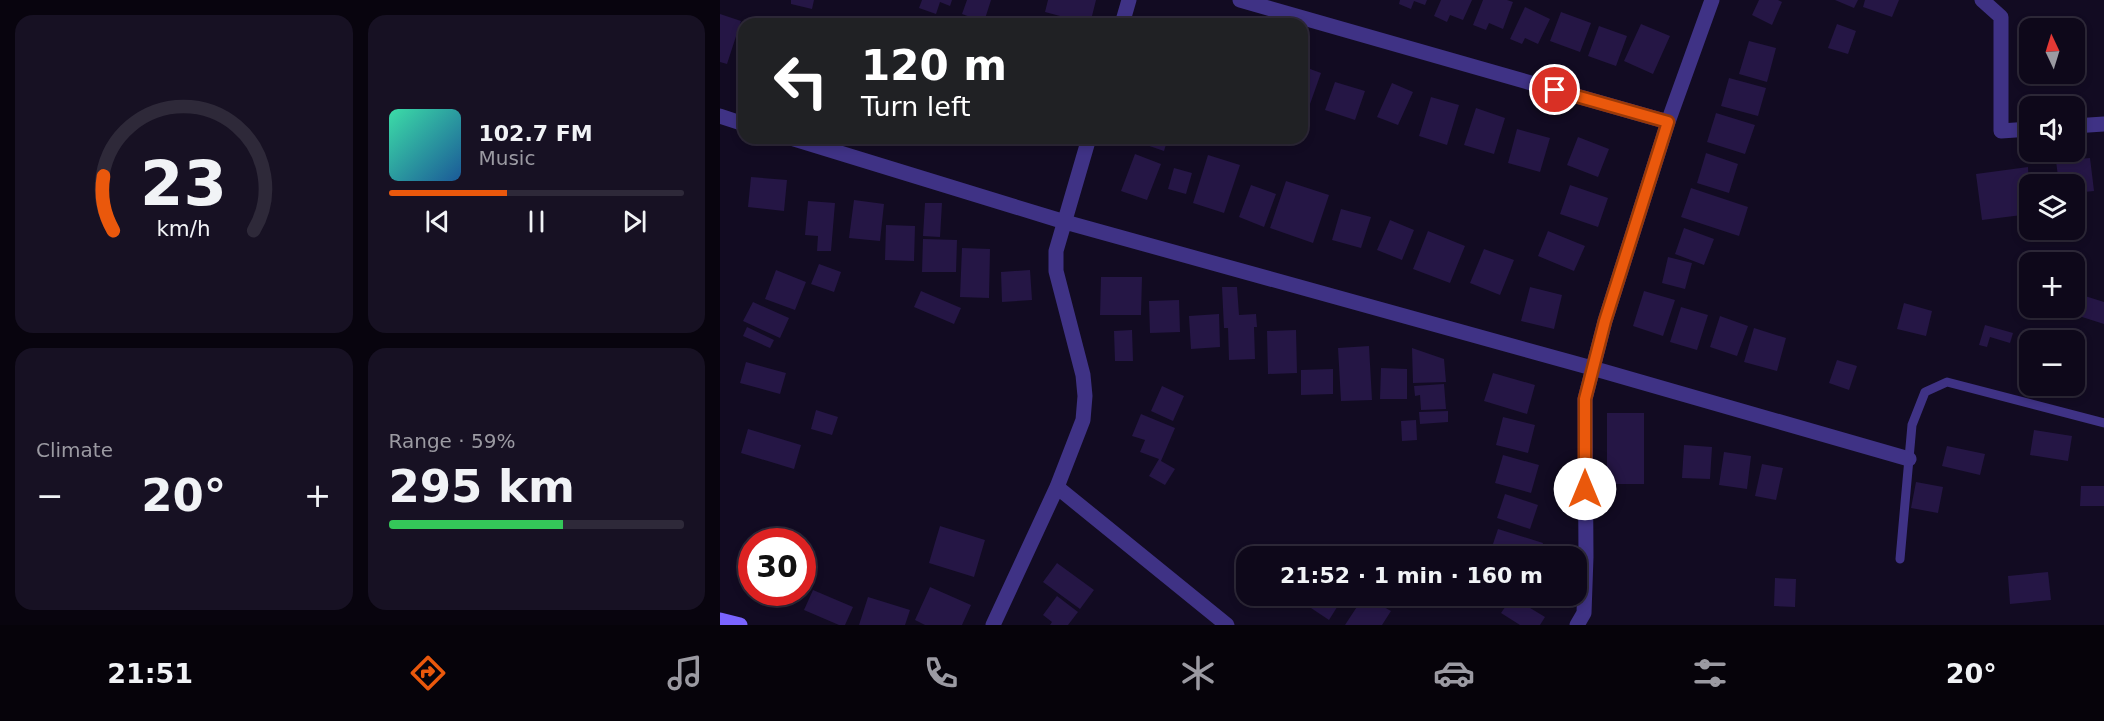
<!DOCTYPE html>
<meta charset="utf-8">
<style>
:root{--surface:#0e081a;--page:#171123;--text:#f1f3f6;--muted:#9b9aa2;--line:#2e2939;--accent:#ea580c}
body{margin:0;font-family:"DejaVu Sans",sans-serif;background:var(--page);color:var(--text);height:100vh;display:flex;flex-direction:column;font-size:22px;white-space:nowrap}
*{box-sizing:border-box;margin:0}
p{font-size:20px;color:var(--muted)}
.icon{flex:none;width:33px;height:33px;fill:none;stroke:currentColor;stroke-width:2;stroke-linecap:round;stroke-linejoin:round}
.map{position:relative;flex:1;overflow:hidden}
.panel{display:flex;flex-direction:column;gap:15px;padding:15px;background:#08040e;width:720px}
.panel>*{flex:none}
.hud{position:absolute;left:18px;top:18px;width:570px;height:126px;border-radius:18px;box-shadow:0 3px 9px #0003,0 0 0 2px var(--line);background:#202124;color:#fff;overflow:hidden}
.needle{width:39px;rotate:356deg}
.fabs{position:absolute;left:1299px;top:18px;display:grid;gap:12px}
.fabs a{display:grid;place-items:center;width:66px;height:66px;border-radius:12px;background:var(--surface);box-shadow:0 3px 9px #0003,0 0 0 2px var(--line);font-size:30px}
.speed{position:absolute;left:18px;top:528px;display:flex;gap:12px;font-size:30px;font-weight:700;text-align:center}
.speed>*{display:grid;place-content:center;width:78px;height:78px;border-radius:50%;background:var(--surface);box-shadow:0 3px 9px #0003,0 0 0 2px var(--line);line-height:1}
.speed .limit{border:9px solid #d22;background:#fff;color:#111}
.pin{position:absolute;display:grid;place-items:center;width:51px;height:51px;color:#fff;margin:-26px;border:3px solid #fff;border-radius:50%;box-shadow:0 2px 6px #0007}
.me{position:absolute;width:66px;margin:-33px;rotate:0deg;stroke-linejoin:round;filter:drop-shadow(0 0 4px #0008)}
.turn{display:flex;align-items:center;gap:21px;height:126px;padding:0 24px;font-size:27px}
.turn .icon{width:78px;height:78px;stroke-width:2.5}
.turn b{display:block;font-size:42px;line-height:51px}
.big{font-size:45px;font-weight:800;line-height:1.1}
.panel .card{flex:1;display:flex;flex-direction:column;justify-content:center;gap:9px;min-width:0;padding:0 21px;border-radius:18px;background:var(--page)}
.panel .dial{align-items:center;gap:0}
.dial svg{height:156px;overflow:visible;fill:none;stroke:var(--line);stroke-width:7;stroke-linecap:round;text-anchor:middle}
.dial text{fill:var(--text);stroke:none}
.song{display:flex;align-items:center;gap:18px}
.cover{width:72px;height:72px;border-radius:9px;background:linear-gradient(135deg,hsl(160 70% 55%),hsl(210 70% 35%))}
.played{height:6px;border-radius:3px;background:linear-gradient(90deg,var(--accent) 40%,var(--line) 40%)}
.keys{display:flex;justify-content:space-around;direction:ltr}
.heat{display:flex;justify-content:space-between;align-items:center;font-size:33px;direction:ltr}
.charge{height:9px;border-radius:4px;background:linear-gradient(90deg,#34c759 59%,var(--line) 0)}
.panel .tiles{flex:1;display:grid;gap:15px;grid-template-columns:repeat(2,1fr)}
.trip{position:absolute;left:516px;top:546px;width:351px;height:60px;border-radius:18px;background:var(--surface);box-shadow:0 3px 9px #0003,0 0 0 2px var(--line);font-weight:800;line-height:60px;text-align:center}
.menu{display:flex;height:96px;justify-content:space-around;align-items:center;background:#06030a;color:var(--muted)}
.menu .icon{width:42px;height:42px}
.menu .current{color:var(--accent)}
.menu b{font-size:27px;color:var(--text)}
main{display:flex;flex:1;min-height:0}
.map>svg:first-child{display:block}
.building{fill:#251645}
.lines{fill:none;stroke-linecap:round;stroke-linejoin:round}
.service{stroke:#3f3285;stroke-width:9}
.minor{stroke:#3f3285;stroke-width:15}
.secondary{stroke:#7a64ff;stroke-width:15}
.route-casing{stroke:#983908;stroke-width:15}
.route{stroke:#ea580c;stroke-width:10}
</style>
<main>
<section class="panel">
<div class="tiles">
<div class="card dial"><svg viewBox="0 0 100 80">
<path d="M14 69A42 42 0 1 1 86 69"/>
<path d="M14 69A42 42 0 0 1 9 41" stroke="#ea580c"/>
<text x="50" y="56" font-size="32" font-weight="700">23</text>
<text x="50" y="72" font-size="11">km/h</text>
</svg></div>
<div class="card">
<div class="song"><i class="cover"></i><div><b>102.7 FM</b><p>Music</p></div></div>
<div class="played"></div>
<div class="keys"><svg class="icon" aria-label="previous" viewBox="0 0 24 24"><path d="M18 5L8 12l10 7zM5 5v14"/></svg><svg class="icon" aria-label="pause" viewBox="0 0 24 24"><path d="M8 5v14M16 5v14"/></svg><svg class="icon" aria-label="next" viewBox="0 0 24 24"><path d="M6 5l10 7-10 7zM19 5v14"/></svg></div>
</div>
<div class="card"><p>Climate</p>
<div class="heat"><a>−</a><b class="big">20°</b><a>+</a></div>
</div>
<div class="card"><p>Range · 59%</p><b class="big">295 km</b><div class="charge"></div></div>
</div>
</section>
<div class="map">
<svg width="1384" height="625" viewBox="0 0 1384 625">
<rect width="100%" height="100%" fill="#120b22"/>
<path class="building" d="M71,0H94L92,9L71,4Z
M202,0H232L230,6L220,2L216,14L199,8Z
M247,0H271L264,22L242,14Z
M328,0H376L370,24L325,12Z
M680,0H707L705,5L694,1L691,9L679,4Z
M721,0H752L743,20L730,15L727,22L714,16Z
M763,0H787L793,2L783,29L769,23L766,30L753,25Z
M1039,0H1058L1062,2L1052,25L1032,15Z
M1115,0H1138L1134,8Z
M1145,0H1179L1172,17L1143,7Z
M805,7L830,19L818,44L805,38L802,44L790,39Z
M841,12L871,23L860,52L830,41Z
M0,14L21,21L7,64L0,62Z
M921,24L950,36L933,74L904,61Z
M1117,24L1136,31L1128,54L1108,48Z
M879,26L907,36L896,66L868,56Z
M1029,41L1056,48L1047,82L1019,74Z
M582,66L601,73L590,104L582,101Z
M1009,78L1046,88L1038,116L1001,106Z
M615,82L645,91L635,120L605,110Z
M672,83L693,92L678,125L657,117Z
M711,97L739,105L727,145L699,136Z
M756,108L785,118L774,154L744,145Z
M996,113L1035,125L1025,154L987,142Z
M797,129L830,138L820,172L788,163Z
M858,137L889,149L878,177L847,165Z
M406,138H448L444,151Z
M986,153L1018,164L1009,193L977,183Z
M415,154L441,164L427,200L401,191Z
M488,155L520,165L504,213L473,203Z
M1370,158L1374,191L1354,193V184H1339L1336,161Z
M1308,167L1310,214L1262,220L1256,174Z
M454,168L472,173L466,194L448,189Z
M31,177L67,180L64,211L28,207Z
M566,181L609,195L593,243L550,228Z
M531,185L556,194L544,227L519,217Z
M850,185L888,198L878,227L840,214Z
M971,188L1028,207L1019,236L961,217Z
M134,200L164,204L160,241L129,238Z
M88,201L115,203L111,251H97L98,236L85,235Z
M205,203H222L220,237L203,236Z
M621,209L651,217L641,248L612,240Z
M670,220L694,230L682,260L657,250Z
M166,225L195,226L194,261L165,260Z
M964,228L994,239L984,265L955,254Z
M708,231L745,246L730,283L693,269Z
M828,231L865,246L854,271L818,256Z
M203,239L237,240L236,272H202Z
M242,248L270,249L269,298L240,297Z
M764,249L794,260L780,295L750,283Z
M948,257L972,263L965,289L942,283Z
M99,264L121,272L114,292L91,284Z
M56,270L86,282L75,310L45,299Z
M310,270L312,300L282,302L281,272Z
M381,277H422L421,315H380Z
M502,287H517L519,315L536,314L537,327H534L535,359L509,360L508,328H504Z
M810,287L842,295L834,329L801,321Z
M201,291L241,308L234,324L194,307Z
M924,291L955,300L943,336L913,326Z
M1365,296L1384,302V324L1359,316Z
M459,300L460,332L430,333L429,301Z
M33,302L69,318L60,338L23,321Z
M1184,303L1212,311L1206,336L1177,329Z
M961,307L988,315L977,350L950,342Z
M499,314L500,347L471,349L469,316Z
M1000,316L1028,326L1017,356L990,347Z
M1265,325L1293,333L1290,343L1270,337L1267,347L1259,345Z
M27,327L54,340L50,348L23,336Z
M1034,328L1066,338L1057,371L1024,362Z
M412,330L413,361H395L394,331Z
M576,330L577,373L548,374L547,331Z
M649,346L652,400L621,401L618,348Z
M692,348L724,359L726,382L693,383Z
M1117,360L1137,366L1129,390L1109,383Z
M26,362L66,373L60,394L20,383Z
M661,368L687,369V399H660Z
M613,369V394L581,395V370Z
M773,373L815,385L807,414L764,401Z
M724,384L726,409L701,410L700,395L695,396L694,386Z
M442,386L464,396L453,421L431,411Z
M96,410L118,417L112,435L91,429Z
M728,411V422L700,424L699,412Z
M887,413H924V484H887Z
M421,414L455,428L441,461L455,469L445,485L429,476L439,459L420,452L425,440L412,436Z
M783,417L815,425L808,453L776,445Z
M696,420L697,440L682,441L681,421Z
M28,429L81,445L74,469L21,453Z
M1314,430L1352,436L1348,461L1310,455Z
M964,445L992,447L990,479L962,478Z
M1227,446L1265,454L1260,475L1222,466Z
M1004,452L1031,456L1027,489L999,485Z
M783,455L819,465L811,493L775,483Z
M1042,464L1063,468L1056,500L1035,496Z
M1196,482L1223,487L1218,513L1191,508Z
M1361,486H1384V506H1360Z
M785,494L818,505L810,529L777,518Z
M220,526L265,540L254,577L209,563Z
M778,529L823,543L819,556H769Z
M337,563L374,590L360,609L323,582Z
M1328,572L1331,600L1290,604L1288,576Z
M1055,578L1076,579L1075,607L1054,606Z
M210,587L251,605L242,625H205L195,620Z
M93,590L133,607L125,625H119L84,610Z
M337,596L358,612L348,625H330L332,622L323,615Z
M590,596H624L609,620L585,604Z
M644,596L671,611L662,625H625Z
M148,597L190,610L185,625H139Z
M792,597L825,617L820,625H800L781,613Z"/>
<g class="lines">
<path class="service" d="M1180,559L1192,425L1205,392L1227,382L1384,423"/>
<path class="minor" d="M520,0L948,122
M1262,0L1281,17V131L1310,129
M402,24L409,0
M0,116L24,124
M1354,126L1384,124
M71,138L345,222L872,368L1189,459
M337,487L507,625
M273,625L337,487L363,420L365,396L363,375L336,271V251L369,138
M857,625L864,613L866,557L865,399L885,321L948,122L992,0"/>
<path class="secondary" d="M0,620L20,625"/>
</g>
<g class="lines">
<defs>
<path id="route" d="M835,90L948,122L885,321L865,399V489"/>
</defs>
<use href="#route" class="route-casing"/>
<use href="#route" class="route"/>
</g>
</svg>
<div class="fabs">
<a><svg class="needle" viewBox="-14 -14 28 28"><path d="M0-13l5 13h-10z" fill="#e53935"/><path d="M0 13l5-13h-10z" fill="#9b9aa2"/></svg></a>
<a><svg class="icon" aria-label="sound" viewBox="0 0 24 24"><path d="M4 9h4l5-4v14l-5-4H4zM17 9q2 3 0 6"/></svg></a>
<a><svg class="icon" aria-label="layers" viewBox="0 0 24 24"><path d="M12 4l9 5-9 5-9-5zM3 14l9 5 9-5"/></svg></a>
<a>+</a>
<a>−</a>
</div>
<div class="speed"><div class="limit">30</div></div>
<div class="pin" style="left:835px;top:90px;background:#d93025"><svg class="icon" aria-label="arrive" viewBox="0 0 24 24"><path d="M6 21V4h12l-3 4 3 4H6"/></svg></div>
<svg class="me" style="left:865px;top:489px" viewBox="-20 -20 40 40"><circle r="19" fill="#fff"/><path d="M0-13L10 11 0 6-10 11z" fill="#ea580c"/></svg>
<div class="trip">21:52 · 1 min · 160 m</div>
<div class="hud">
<div class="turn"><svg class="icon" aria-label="left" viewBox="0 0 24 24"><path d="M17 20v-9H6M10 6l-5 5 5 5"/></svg><div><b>120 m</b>Turn left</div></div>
</div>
</div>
</main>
<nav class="menu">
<b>21:51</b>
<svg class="icon current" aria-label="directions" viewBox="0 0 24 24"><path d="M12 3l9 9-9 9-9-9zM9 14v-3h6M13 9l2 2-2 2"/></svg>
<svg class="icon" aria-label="music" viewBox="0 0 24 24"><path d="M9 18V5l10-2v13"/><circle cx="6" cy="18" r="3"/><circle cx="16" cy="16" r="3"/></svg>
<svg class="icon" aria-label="phone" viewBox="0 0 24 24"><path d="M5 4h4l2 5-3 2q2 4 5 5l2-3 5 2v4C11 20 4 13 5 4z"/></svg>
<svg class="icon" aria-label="climate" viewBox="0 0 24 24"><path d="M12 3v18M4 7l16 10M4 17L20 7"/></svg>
<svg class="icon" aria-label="car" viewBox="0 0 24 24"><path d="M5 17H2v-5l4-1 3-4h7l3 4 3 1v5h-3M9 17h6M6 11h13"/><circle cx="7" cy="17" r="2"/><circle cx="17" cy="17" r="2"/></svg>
<svg class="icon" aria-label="filters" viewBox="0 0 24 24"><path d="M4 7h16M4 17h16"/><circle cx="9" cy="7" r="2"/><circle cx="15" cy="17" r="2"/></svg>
<b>20°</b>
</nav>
